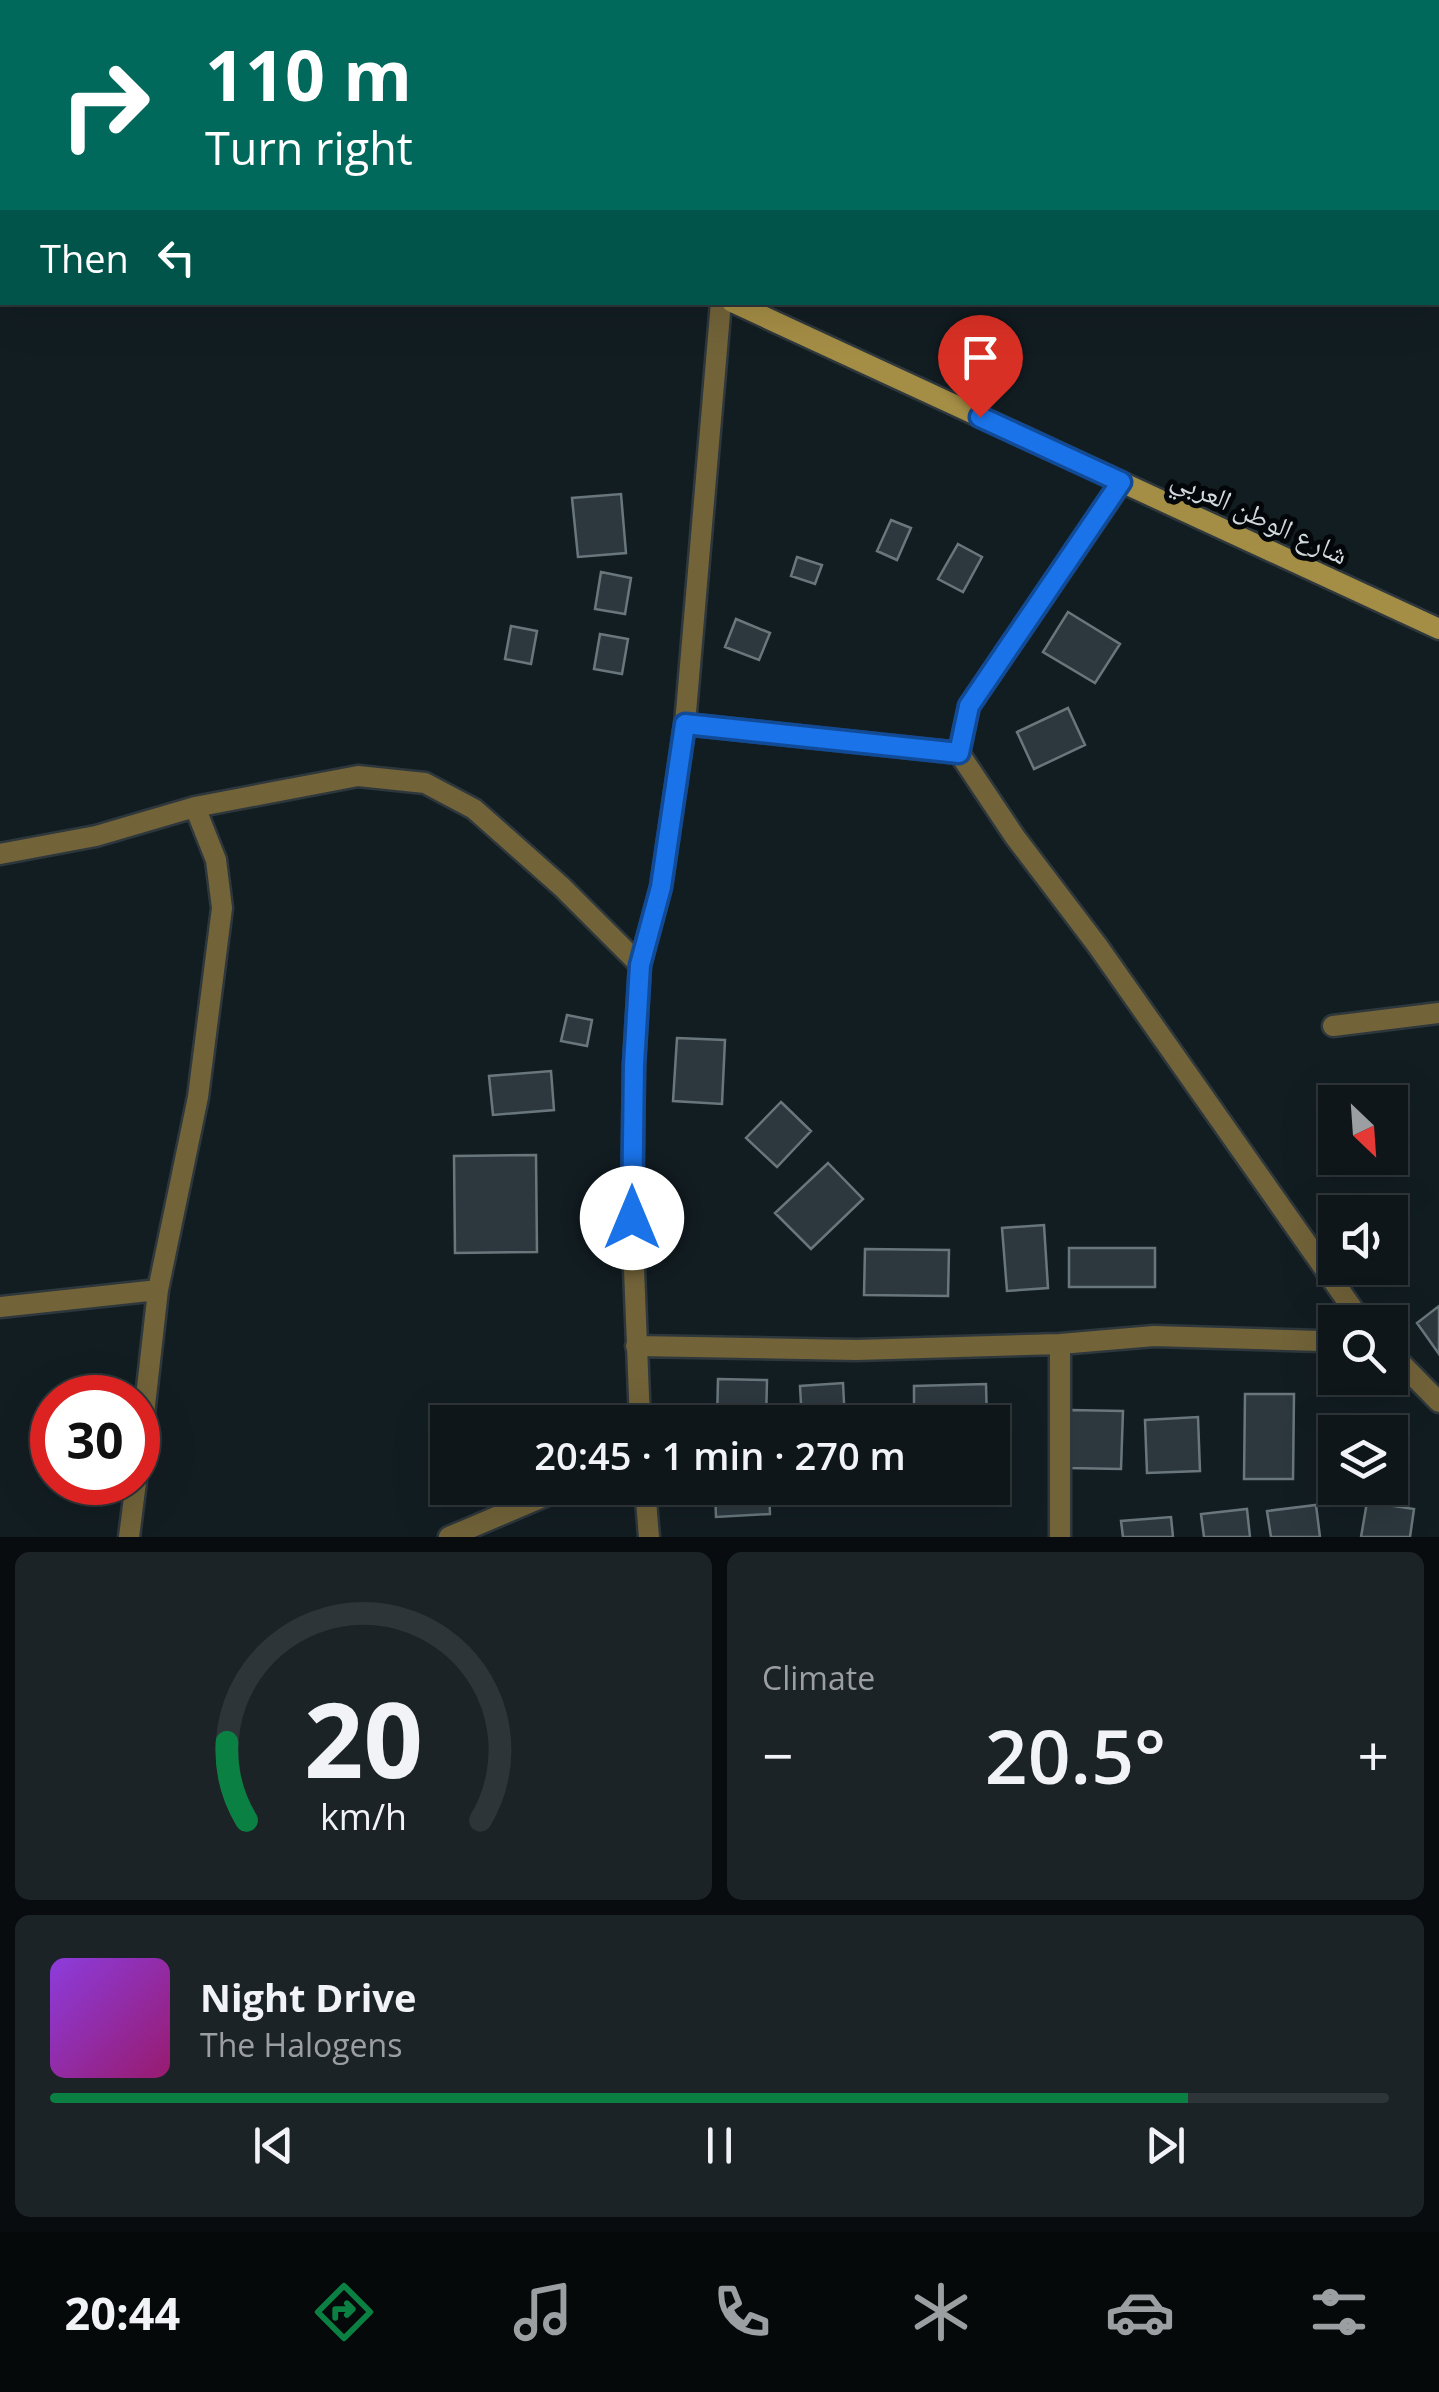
<!DOCTYPE html>
<meta charset="utf-8">
<style>
:root{--surface:#0e161a;--page:#1c2327;--text:#f1f3f6;--muted:#9b9fa2;--line:#2e3539;--accent:#0b8043}
body{margin:0;font-family:"Open Sans","Noto Naskh Arabic",sans-serif;background:var(--page);color:var(--text);height:100vh;display:flex;flex-direction:column;font-size:38px;white-space:nowrap}
*{box-sizing:border-box;margin:0}
p{font-size:32px;color:var(--muted)}
.icon{flex:none;width:55px;height:55px;fill:none;stroke:currentColor;stroke-width:2;stroke-linecap:round;stroke-linejoin:round}
.map{position:relative;height:1537px;overflow:hidden}
.panel{display:flex;flex-direction:column;gap:15px;padding:15px;background:#080c0e;flex:1}
.panel>*{flex:none}
.hud{position:absolute;left:0px;top:0px;width:1440px;height:305px;box-shadow:0 10px 40px #0002,0 0 0 2px var(--line);background:#00695c;color:#fff;overflow:hidden}
.needle{width:65px;rotate:155deg}
.fabs{position:absolute;left:1318px;top:1085px;display:grid;gap:20px}
.fabs a{display:grid;place-items:center;width:90px;height:90px;border-radius:0px;background:var(--surface);box-shadow:0 10px 40px #0002,0 0 0 2px var(--line);font-size:50px}
.speed{position:absolute;left:30px;top:1375px;display:flex;gap:20px;font-size:50px;font-weight:700;text-align:center}
.speed>*{display:grid;place-content:center;width:130px;height:130px;border-radius:50%;background:var(--surface);box-shadow:0 10px 40px #0002,0 0 0 2px var(--line);line-height:1}
.speed .limit{border:15px solid #d22;background:#fff;color:#111}
.pin{position:absolute;display:grid;place-items:center;width:85px;height:85px;color:#fff;margin:-102px -42px;border-radius:50% 50% 50% 0;rotate:-45deg;box-shadow:0 0 10px #0007}
.pin .icon{rotate:45deg}
.me{position:absolute;width:110px;margin:-55px;rotate:0deg;stroke-linejoin:round;filter:drop-shadow(0 0 8px #0008)}
.turn{display:flex;align-items:center;gap:35px;height:210px;padding:0 40px;font-size:45px}
.turn .icon{width:130px;height:130px;stroke-width:2.5}
.turn b{display:block;font-size:70px;line-height:85px}
.then{display:flex;align-items:center;height:95px;padding:0 40px;background:#0003;gap:20px;font-size:38px}
.big{font-size:75px;font-weight:600;line-height:1.1}
.panel .widget{flex:1;display:flex;flex-direction:column;justify-content:center;gap:15px;min-width:0;padding:0 35px;border-radius:15px;background:var(--page)}
.panel .dial{align-items:center;gap:0}
.dial svg{height:260px;overflow:visible;fill:none;stroke:var(--line);stroke-width:7;stroke-linecap:round;text-anchor:middle}
.dial text{fill:var(--text);stroke:none}
.song{display:flex;align-items:center;gap:30px}
.cover{width:120px;height:120px;border-radius:15px;background:linear-gradient(135deg,hsl(270 70% 55%),hsl(320 70% 35%))}
.played{height:10px;border-radius:5px;background:linear-gradient(90deg,var(--accent) 85%,var(--line) 85%)}
.keys{display:flex;justify-content:space-around;direction:ltr}
.heat{display:flex;justify-content:space-between;align-items:center;font-size:55px;direction:ltr}
.panel .tiles{flex:1;display:grid;gap:15px;grid-template-columns:1fr 1fr}
.widget:last-child{grid-column:span 2}
.trip{position:absolute;left:430px;top:1405px;width:580px;height:100px;border-radius:0px;background:var(--surface);box-shadow:0 10px 40px #0002,0 0 0 2px var(--line);font-weight:600;line-height:100px;text-align:center}
.tabs{display:flex;height:160px;justify-content:space-around;align-items:center;background:#06090a;color:var(--muted)}
.tabs .icon{width:70px;height:70px}
.tabs .on{color:var(--accent)}
.tabs b{font-size:45px;color:var(--text)}
.map>svg:first-child{display:block}
.building{fill:#2c383e;stroke:#69777d;stroke-width:2.5}
.lines{fill:none;stroke-linecap:round;stroke-linejoin:round}
.street-casing{stroke:#2d373c;stroke-width:25}
.secondary-casing{stroke:#2d373c;stroke-width:25}
.street{stroke:#726339;stroke-width:20}
.secondary{stroke:#a48d45;stroke-width:20}
.route-casing{stroke:#114b97;stroke-width:25}
.route{stroke:#1a73e8;stroke-width:18}
.labels{text-anchor:middle;stroke-width:10;stroke-linejoin:round;paint-order:stroke}
.street-label{font-size:28px;fill:#d1d9dc;stroke:#040709}
</style>
<div class="map">
<svg width="1439" height="1537" viewBox="0 0 1439 1537">
<rect width="100%" height="100%" fill="#121d22"/>
<path class="building" d="M621,494L626,553L578,557L572,498Z
M891,520L911,528L897,560L877,551Z
M958,544L982,557L963,592L938,579Z
M797,557L822,565L815,584L791,576Z
M601,572L631,578L625,614L595,609Z
M1068,612L1120,644L1095,683L1043,652Z
M736,619L770,633L759,660L725,647Z
M511,626L537,631L531,664L505,659Z
M600,634L628,639L622,674L594,669Z
M1068,708L1085,745L1034,769L1017,732Z
M567,1015L592,1020L587,1046L561,1041Z
M677,1038L725,1040L722,1104L673,1101Z
M551,1071L554,1110L493,1115L489,1076Z
M781,1102L811,1131L777,1167L746,1138Z
M536,1155L537,1252L455,1253L454,1156Z
M828,1163L863,1199L811,1249L775,1213Z
M1044,1225L1048,1288L1007,1291L1002,1228Z
M1069,1248H1155V1287H1069Z
M865,1249L949,1250L948,1296L864,1295Z
M1439,1306V1354L1417,1323Z
M718,1379L767,1380L766,1422H717Z
M843,1383L845,1422H802L800,1386Z
M986,1384L987,1422H914V1386Z
M1245,1394H1294L1293,1479H1244Z
M1070,1410L1123,1411L1121,1469L1069,1468Z
M1198,1417L1200,1471L1147,1473L1145,1420Z
M715,1488H769L770,1514L716,1517Z
M911,1488H973V1499L910,1498Z
M1367,1502L1414,1509L1410,1537H1361Z
M1316,1505L1320,1537H1271L1267,1511Z
M1247,1509L1250,1537H1204L1201,1514Z
M1171,1517L1173,1537H1123L1121,1521Z"/>
<g class="lines">
<defs>
<path id="street" d="M588,0L589,2
M1121,483L969,706L959,753L1015,837L1097,945L1362,1322
M685,724L959,753
M0,854L96,836L195,807L358,776L425,783L474,809L562,887L640,965
M1333,1026L1439,1013
M0,1307L158,1290
M1060,1344V1537
M636,1346L856,1350L1060,1344L1154,1336L1320,1341L1335,1339
M1390,1352L1439,1402
M640,1422L632,1218L634,1065L640,965L661,887L685,724L721,302
M138,1468L158,1290L198,1097L222,908L216,860L195,807
M645,1488L649,1537
M129,1537L136,1482
M449,1537L564,1488"/>
<path id="secondary" d="M0,224H2
M732,302L1439,629"/>
</defs>
<use href="#street" class="street-casing"/>
<use href="#secondary" class="secondary-casing"/>
<use href="#street" class="street"/>
<use href="#secondary" class="secondary"/>
</g>
<g class="lines">
<defs>
<path id="route" d="M632,1218L634,1065L640,965L661,887L685,724L959,753L969,706L1121,482L980,417"/>
</defs>
<use href="#route" class="route-casing"/>
<use href="#route" class="route"/>
</g>
<g class="labels">
<g class="street-label">
<text transform="translate(1260 516) rotate(25)" y="10">شارع الوطن العربي</text>
</g>
</g>
</svg>
<div class="fabs">
<a><svg class="needle" viewBox="-14 -14 28 28"><path d="M0-13l5 13h-10z" fill="#e53935"/><path d="M0 13l5-13h-10z" fill="#9b9fa2"/></svg></a>
<a><svg class="icon" aria-label="sound" viewBox="0 0 24 24"><path d="M4 9h4l5-4v14l-5-4H4zM17 9q2 3 0 6"/></svg></a>
<a><svg class="icon" aria-label="search" viewBox="0 0 24 24"><circle cx="10" cy="10" r="6"/><path d="M15 15l6 6"/></svg></a>
<a><svg class="icon" aria-label="layers" viewBox="0 0 24 24"><path d="M12 4l9 5-9 5-9-5zM3 14l9 5 9-5"/></svg></a>
</div>
<div class="speed"><div class="limit">30</div></div>
<div class="pin" style="left:980px;top:417px;background:#d93025"><svg class="icon" aria-label="arrive" viewBox="0 0 24 24"><path d="M6 21V4h12l-3 4 3 4H6"/></svg></div>
<svg class="me" style="left:632px;top:1218px" viewBox="-20 -20 40 40"><circle r="19" fill="#fff"/><path d="M0-13L10 11 0 6-10 11z" fill="#1a73e8"/></svg>
<div class="trip">20:45 · 1 min · 270 m</div>
<div class="hud">
<div class="turn"><svg class="icon" aria-label="right" viewBox="0 0 24 24"><path d="M7 20v-9h11M14 6l5 5-5 5"/></svg><div><b>110 m</b>Turn right</div></div>
<div class="then">Then<svg class="icon" aria-label="left" viewBox="0 0 24 24"><path d="M17 20v-9H6M10 6l-5 5 5 5"/></svg></div>
</div>
</div>
<section class="panel">
<div class="tiles">
<div class="widget dial"><svg viewBox="0 0 100 80">
<path d="M14 69A42 42 0 1 1 86 69"/>
<path d="M14 69A42 42 0 0 1 8 45" stroke="#0b8043"/>
<text x="50" y="56" font-size="32" font-weight="700">20</text>
<text x="50" y="72" font-size="11">km/h</text>
</svg></div>
<div class="widget"><p>Climate</p>
<div class="heat"><a>−</a><b class="big">20.5°</b><a>+</a></div>
</div>
<div class="widget">
<div class="song"><i class="cover"></i><div><b>Night Drive</b><p>The Halogens</p></div></div>
<div class="played"></div>
<div class="keys"><svg class="icon" aria-label="previous" viewBox="0 0 24 24"><path d="M18 5L8 12l10 7zM5 5v14"/></svg><svg class="icon" aria-label="pause" viewBox="0 0 24 24"><path d="M8 5v14M16 5v14"/></svg><svg class="icon" aria-label="next" viewBox="0 0 24 24"><path d="M6 5l10 7-10 7zM19 5v14"/></svg></div>
</div>
</div>
</section>
<nav class="tabs">
<b>20:44</b>
<svg class="icon on" aria-label="directions" viewBox="0 0 24 24"><path d="M12 3l9 9-9 9-9-9zM9 14v-3h6M13 9l2 2-2 2"/></svg>
<svg class="icon" aria-label="music" viewBox="0 0 24 24"><path d="M9 18V5l10-2v13"/><circle cx="6" cy="18" r="3"/><circle cx="16" cy="16" r="3"/></svg>
<svg class="icon" aria-label="phone" viewBox="0 0 24 24"><path d="M5 4h4l2 5-3 2q2 4 5 5l2-3 5 2v4C11 20 4 13 5 4z"/></svg>
<svg class="icon" aria-label="climate" viewBox="0 0 24 24"><path d="M12 3v18M4 7l16 10M4 17L20 7"/></svg>
<svg class="icon" aria-label="car" viewBox="0 0 24 24"><path d="M5 17H2v-5l4-1 3-4h7l3 4 3 1v5h-3M9 17h6M6 11h13"/><circle cx="7" cy="17" r="2"/><circle cx="17" cy="17" r="2"/></svg>
<svg class="icon" aria-label="filters" viewBox="0 0 24 24"><path d="M4 7h16M4 17h16"/><circle cx="9" cy="7" r="2"/><circle cx="15" cy="17" r="2"/></svg>
</nav>
